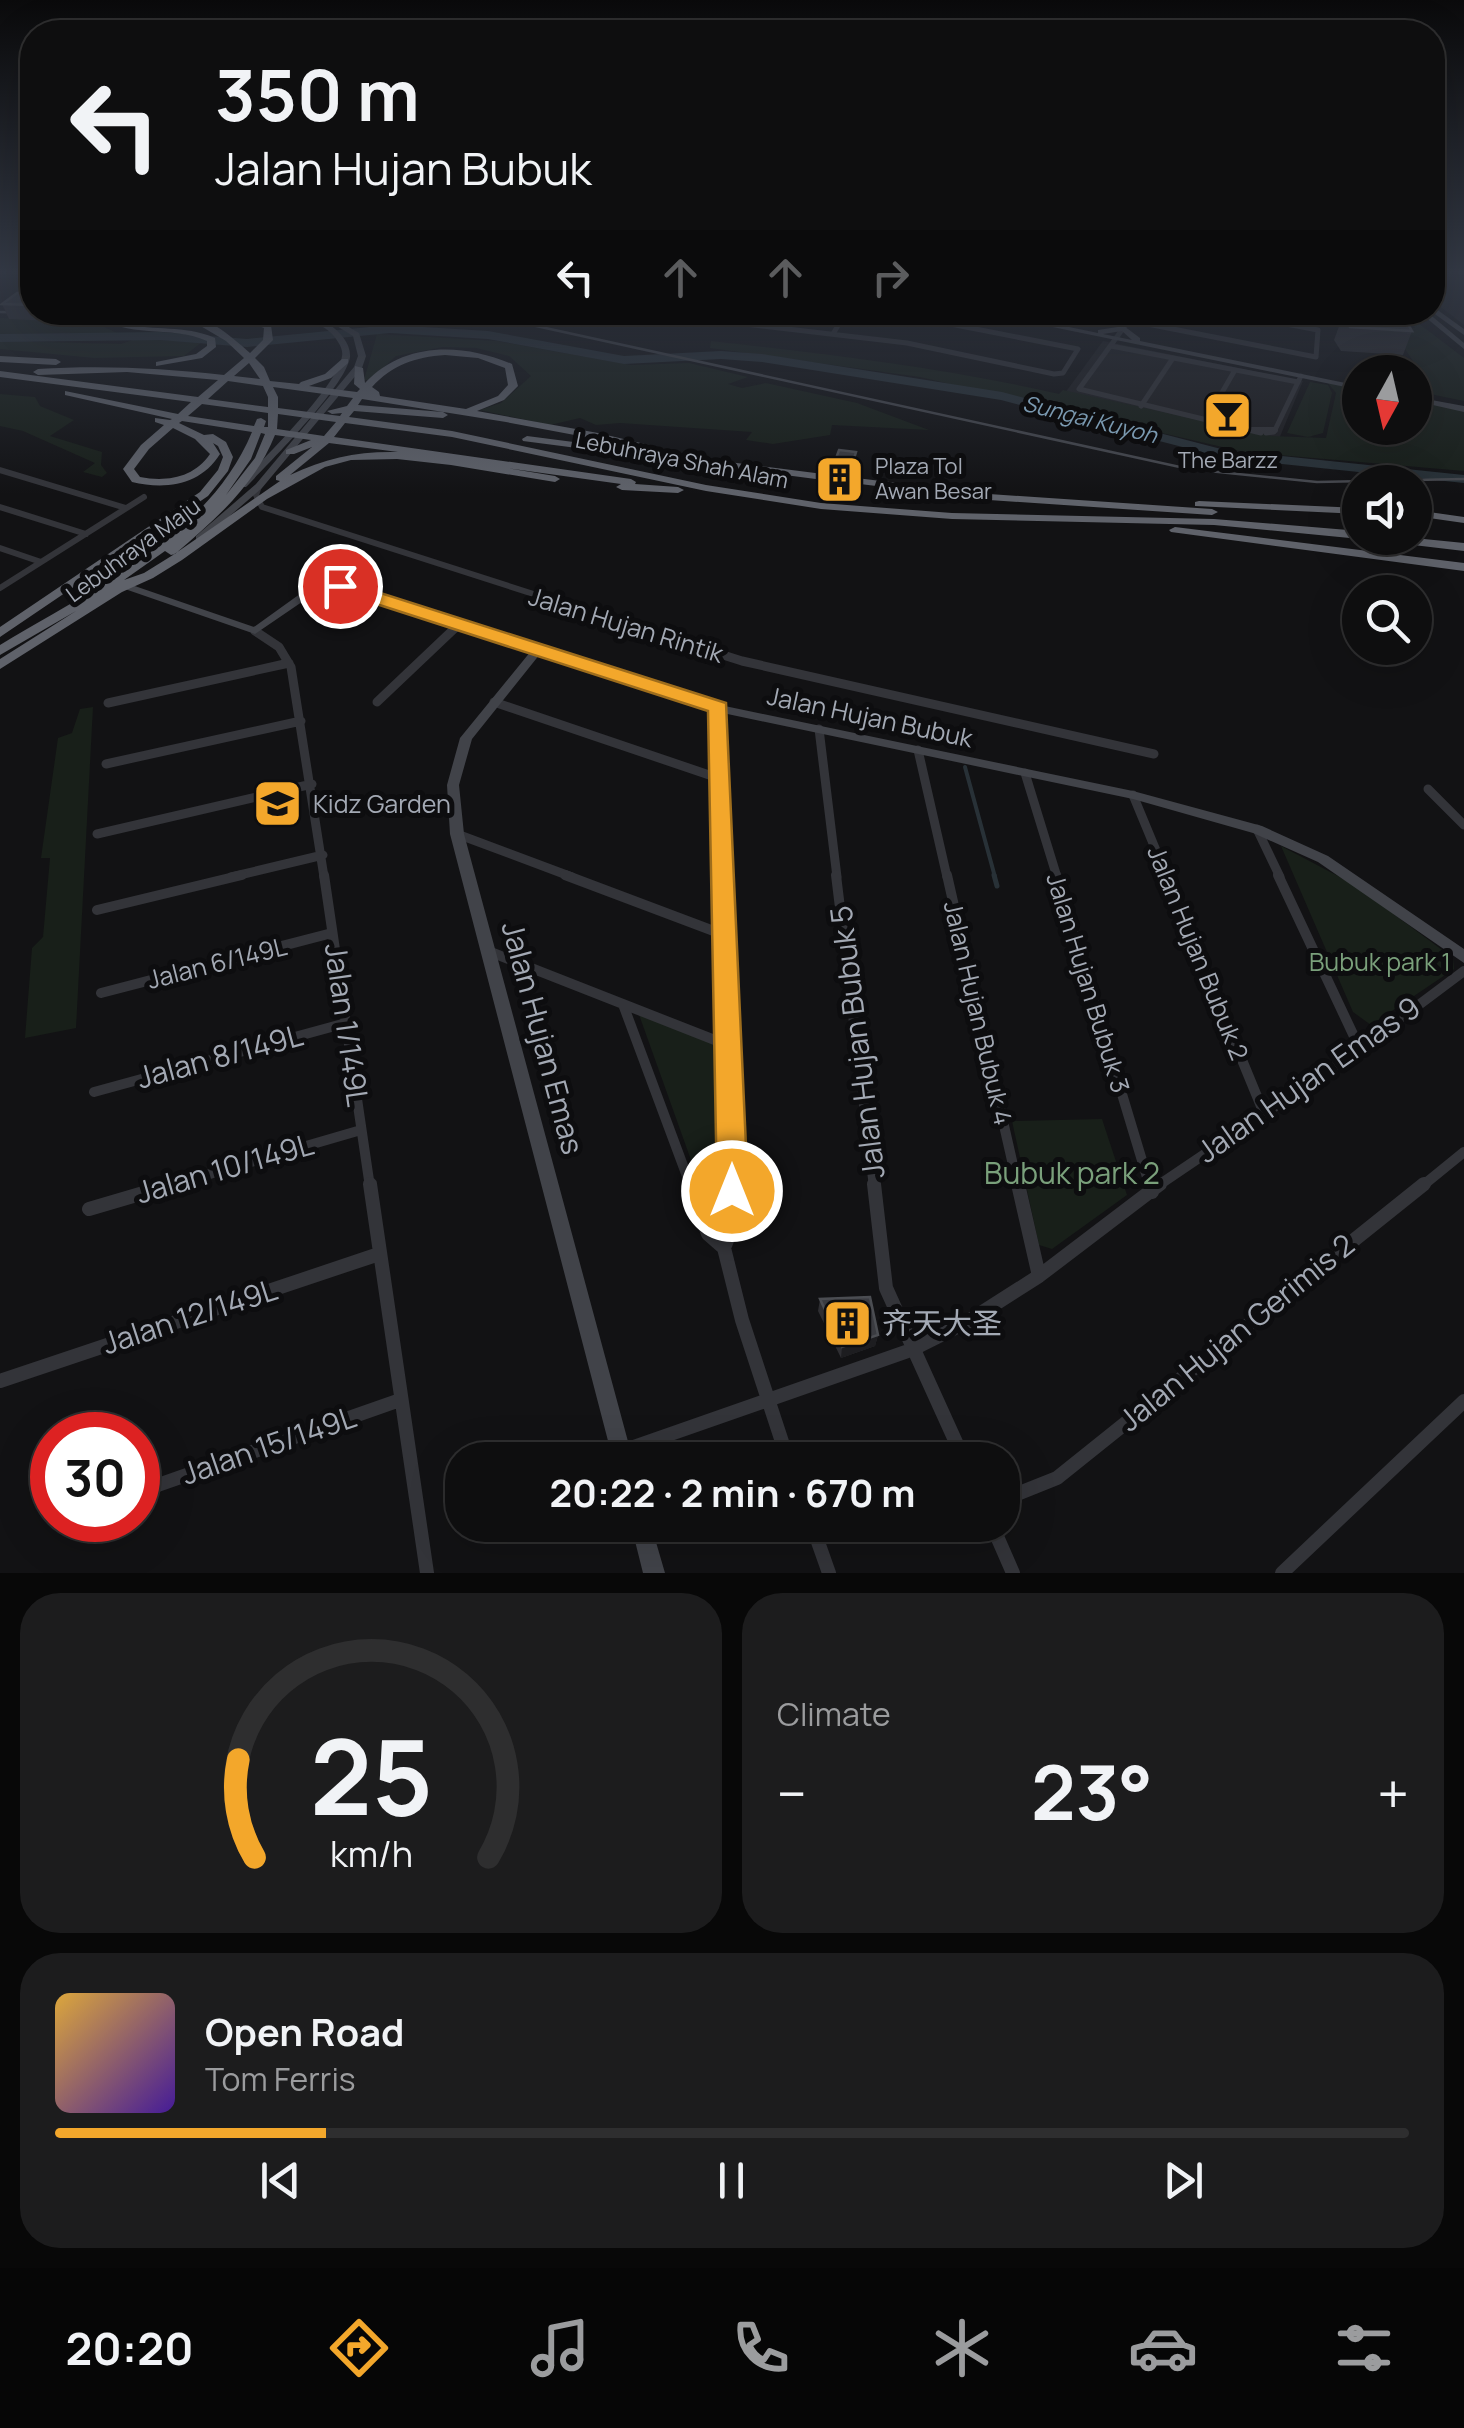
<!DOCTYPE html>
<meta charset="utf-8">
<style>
:root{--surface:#0e0e0f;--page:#1c1c1d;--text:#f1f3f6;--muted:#9b9c9e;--line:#2e2e2f;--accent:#f3a72b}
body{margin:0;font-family:Manrope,"Noto Sans SC",sans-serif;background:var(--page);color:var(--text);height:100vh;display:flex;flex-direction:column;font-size:38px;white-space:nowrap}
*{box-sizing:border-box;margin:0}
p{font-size:32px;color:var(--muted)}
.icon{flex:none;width:55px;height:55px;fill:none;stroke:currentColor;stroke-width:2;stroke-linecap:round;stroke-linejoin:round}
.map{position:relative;height:1573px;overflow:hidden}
.details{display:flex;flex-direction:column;gap:20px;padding:20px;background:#080808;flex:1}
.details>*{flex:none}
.top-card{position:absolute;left:20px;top:20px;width:1425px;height:305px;border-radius:40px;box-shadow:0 10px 40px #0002,0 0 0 2px var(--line);background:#0e0e0f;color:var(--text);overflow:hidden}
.needle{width:65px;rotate:188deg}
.fabs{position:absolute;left:1342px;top:355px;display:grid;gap:20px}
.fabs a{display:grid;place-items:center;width:90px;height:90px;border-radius:50%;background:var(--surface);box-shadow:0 10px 40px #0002,0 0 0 2px var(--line);font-size:50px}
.speed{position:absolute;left:30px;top:1412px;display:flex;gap:20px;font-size:50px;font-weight:700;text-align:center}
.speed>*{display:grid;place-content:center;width:130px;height:130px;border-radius:50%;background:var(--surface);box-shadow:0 10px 40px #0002,0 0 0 2px var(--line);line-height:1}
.speed .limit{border:15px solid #d22;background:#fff;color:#111}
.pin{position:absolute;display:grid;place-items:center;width:85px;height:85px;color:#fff;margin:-42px;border:5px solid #fff;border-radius:50%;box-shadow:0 2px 10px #0007}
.me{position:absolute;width:110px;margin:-55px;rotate:0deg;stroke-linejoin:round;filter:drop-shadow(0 0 8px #0008)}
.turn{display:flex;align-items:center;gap:35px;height:210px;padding:0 30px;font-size:45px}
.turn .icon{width:130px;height:130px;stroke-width:2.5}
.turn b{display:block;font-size:70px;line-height:85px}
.lanes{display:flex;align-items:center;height:95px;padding:0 30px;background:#0003;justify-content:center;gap:50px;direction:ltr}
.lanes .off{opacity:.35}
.big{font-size:75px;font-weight:700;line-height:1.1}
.details .card{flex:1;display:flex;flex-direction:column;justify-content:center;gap:15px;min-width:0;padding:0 35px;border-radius:40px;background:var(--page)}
.details .dial{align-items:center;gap:0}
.dial svg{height:260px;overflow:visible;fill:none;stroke:var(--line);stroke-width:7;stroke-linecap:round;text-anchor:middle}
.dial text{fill:var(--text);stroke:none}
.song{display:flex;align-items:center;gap:30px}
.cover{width:120px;height:120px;border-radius:15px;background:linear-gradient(135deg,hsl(40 70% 55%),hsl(260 70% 35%))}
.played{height:10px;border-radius:5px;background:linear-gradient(90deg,var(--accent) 20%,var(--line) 20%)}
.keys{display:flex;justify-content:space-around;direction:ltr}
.heat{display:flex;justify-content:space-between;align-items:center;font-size:55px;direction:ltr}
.details .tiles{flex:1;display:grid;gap:20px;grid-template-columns:1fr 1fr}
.card:last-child{grid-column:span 2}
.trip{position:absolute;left:445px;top:1442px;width:575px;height:100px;border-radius:40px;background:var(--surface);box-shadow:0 10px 40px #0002,0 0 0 2px var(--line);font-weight:700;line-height:100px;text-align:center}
.menu{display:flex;height:160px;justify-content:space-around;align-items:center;background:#060606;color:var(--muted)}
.menu .icon{width:70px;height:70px}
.menu .current{color:var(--accent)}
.menu b{font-size:45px;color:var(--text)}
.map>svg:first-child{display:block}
.built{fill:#1e1e21}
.green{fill:#181f19}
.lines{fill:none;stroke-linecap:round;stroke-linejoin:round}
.stream-far1{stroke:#283137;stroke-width:4}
.stream{stroke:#283137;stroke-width:5}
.river{fill:#283137;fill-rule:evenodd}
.street-far4{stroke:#333439;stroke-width:5}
.street-far3{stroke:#333439;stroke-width:6}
.street-far2{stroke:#333439;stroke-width:9}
.street-far1{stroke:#333439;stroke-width:10}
.street{stroke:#333439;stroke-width:14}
.secondary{fill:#414349;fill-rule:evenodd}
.highway{fill:#5f626a;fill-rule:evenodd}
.tram{stroke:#46484e;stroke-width:2.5}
.wall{fill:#2e2e32}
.shaded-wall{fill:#1d1d20}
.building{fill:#3a3b40;stroke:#4b4d52;stroke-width:2.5}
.route{fill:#f3a72b;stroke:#9e6d1c;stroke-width:2.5}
.labels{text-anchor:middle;stroke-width:10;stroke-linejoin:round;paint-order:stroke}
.far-water-label{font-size:22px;font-style:italic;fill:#7a99b0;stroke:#0d0d0f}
.far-street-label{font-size:22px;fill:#a3a9b4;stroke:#0d0d0f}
.far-poi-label{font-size:22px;fill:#a3a9b4;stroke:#0d0d0f}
.street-label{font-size:25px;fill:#a3a9b4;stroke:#0d0d0f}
.poi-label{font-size:25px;fill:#a3a9b4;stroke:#0d0d0f;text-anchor:start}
.park-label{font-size:25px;fill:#7aa07b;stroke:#0d0d0f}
.near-street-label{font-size:30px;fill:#a3a9b4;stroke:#0d0d0f}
.near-park-label{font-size:30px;fill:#7aa07b;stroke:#0d0d0f}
.near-poi-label{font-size:30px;fill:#a3a9b4;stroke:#0d0d0f;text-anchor:start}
</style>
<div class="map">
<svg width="1464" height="1573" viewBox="0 0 1464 1573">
<rect width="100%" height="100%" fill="#121214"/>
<path class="built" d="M1432,274H1452L1464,280V325L1433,301Z
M1103,341L1303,381L1279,439L1065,393Z"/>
<path class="green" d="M1405,313L1464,358V401L1415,391V382H1427L1391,328H1415Z
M0,318L92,321L117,333L0,334Z
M377,334L497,341L631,365L689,363L748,377L728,384L742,388L766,383L857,403L929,430L832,425L830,435L773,444L746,440L752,432L620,423L596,425L580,418L550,425L480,410L501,403L531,376L509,356L476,348L443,347L396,356L370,380H364Z
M136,339L202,342L184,356L94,358L0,349V341L121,344Z
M711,341C828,354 946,368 1059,394L1063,390L1271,436L1326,438L1336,393L1328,383L1360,389V428H1415V400L1464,410V471L1244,452L920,377L710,348Z
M1310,382L1328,385L1332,393L1323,433L1308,437L1287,433Z
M0,394L35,397L40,406L74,420L50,436L102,452L101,465L107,473L102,477L83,472L95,463L23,431L0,426Z
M93,707L76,1028L25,1038L32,948L43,937L50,858H41L58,738L72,733L80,709Z
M1281,846L1353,884L1453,958L1454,969L1371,1025L1353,1012Z
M637,1009L722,1046L731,1272Z
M1102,1119L1127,1195L1052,1249L1039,1245L1012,1121Z"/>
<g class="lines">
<path class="stream-far1" d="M965,767L995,877"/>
<path class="stream" d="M994,875L997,886"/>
<path class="river" d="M390,325L488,331L624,356L721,351L762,354L1002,392L1225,450L1464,475V483L1225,458L1001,400L762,362L721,359L624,364L488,339L390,333L247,347L160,340L0,342V334L160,332L247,339Z"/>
<path class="street-far4" d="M642,312L907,343L1054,374L1063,373L1078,349L889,312
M1086,312L1316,357L1318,330L1222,312
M1135,312L1079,389L1261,433
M833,334L846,312
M1111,346L1298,382
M1141,406L1173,358
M1206,420L1235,370
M1266,433L1274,432L1301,376"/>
<path class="street-far3" d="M1249,430H1275
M0,470L126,508
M259,486L256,495L262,507L646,630
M0,507L86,534
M0,548L41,562
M0,588L144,497
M453,630L459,624"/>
<path class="street-far2" d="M638,628L742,661L1154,754
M255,631L279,647L291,667L324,877
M377,702L455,628
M494,702L721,779
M108,703L289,663
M718,708L724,877
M819,729L837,877
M918,750L947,877
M106,764L301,721
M1025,773L1057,877
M1428,789L1464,825
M1133,795L1167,877
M1257,829L1280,877
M97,834L312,784
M457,834L572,877
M231,877L323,855"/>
<path class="street-far1" d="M324,875L370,1187
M565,875L727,936
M724,875L732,1187
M836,875L874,1187
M947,875L1018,1187
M1056,875L1150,1187
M1166,875L1263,1111
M1278,875L1360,1049
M97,910L242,875
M488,951L730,1046
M101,993L332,933
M624,1007L691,1187
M94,1092L346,1023
M165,1187L361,1130
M1156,1187L1360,1049L1464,971
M1421,1187L1464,1152"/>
<path class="street" d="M370,1184L427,1573
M690,1184L708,1234L724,1248L742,1320L788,1460
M874,1184L886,1288L964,1460
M1018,1184L1039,1276
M1150,1184L1152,1192
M89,1209L174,1184
M724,1248L732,1228V1184
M0,1381L379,1254
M622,1451L911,1350L967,1322L1039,1276L1160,1184
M138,1492L400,1400
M1002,1500L1057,1478L1424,1184
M812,1525L829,1573
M992,1525L1013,1573
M1282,1573L1464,1401"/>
<path class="secondary" d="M1432,306L1464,329V335L1432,312Z
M285,312C301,312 316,317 330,325C340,332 351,344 350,357C346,386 268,464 246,487H240V483C262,461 339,384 342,356C343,352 341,346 338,342C328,323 302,319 285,312Z
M314,312H323L359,333L366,356L362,368L262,488L202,540H196V536L256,484L354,367L358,356L353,336Z
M980,312H996L1098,333V330L1124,326L1140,338V341L1360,386V390ZM1122,331L1132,340L1103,334Z
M1419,312H1427L1464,343V349Z
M1415,397L1464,406V412L1415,401Z
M126,583L254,627L311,586L340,583L720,705L1133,791L1262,826L1328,856L1464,949V963L1318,862L1253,833L1133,799L718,712L540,654L472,739L459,785L464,834L633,1460H613L450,834L447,785L460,738L531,651L339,589L318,591L255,634L122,588V584Z
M631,1525H651L665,1573H643Z"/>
<path class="highway" d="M93,312C106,312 112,320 124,323C155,332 183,324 215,338L216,347L202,358L156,366V362L196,354L207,346V341C170,324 127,341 93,312Z
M158,312H170L191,323L184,325Z
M177,312C203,312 231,336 250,353L263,340L264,328L224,312H237L271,325L273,340L255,358L264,367L270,381L299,384L301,382L325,374L342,359H348V363L331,378L309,386L357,392L360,389L354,384L355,366L363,368L365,383C404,341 463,343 512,364L518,386L504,400L477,411L598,433L649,445L644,448L506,422L362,399L358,405L443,412L448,415L443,418L354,411L349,417L452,431L706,485L821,503L952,513L1214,519L1360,531V538H1364L1360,539L1214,525L952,519L821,509L706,491L452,437L345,423L334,437L631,479L636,482L635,484L678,487L684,490L678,493L622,490L616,487L621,484L507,468L555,476L560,479L555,482L451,465L397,459L351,460L325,467L267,499L182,560L153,578L122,592L0,669V659L76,611L0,655V645C91,590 209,536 252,432L182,421L179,423L204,435L213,434L226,442L233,457L228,471L208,496L0,637V627L200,492L218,470L223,457L218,446L213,443L220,454C201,485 166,490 132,482L123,469L141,445L164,425L155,422V418L170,420L172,419L65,395V391L178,414L191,402L0,377V371L198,397L218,380L127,372L38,375L33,372L38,369C100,365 162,368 224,375L244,358L226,341ZM445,355L478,358L505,368L508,385L498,396L466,409L380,396L379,392L372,387C392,365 415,357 445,355ZM249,363L260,379L234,376ZM228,381L263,386L268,397V407L208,399ZM273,387L353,398L347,406L327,411L332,414L342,413L340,416L278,408V397ZM202,404L268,413V427H264L266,421L261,418L257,419L254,426L188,416ZM278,414L336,422L324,436L277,429ZM173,428L195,439L210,454C194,478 166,482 140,477L134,469L149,449ZM261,433L265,434L255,458L226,495L251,459ZM275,435L311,440L286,450V454H294L312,447L276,476V480L280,481L173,555L144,573L124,580L165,551L171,555L175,554C216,519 255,485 275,435ZM329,443L398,452C358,451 326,458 290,475Z
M0,356L56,359L61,362L56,365L0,362Z
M527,436L831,475L836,478L831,481L523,441L522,439Z
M848,477L989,494L1212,509L1218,512L1212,515L989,500L844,482L843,480Z
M1199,501L1360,508V514L1195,506V502Z
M1415,510L1464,517V523L1415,516Z
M1175,527L1464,563V571L1171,532L1169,530Z
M1382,538H1414L1464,543V551L1388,542Z"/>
<path class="tram" d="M0,312L518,322L1189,469L1317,482L1464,479"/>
</g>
<path class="wall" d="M32,293V312H83L72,322L9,319L2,304Z
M1336,312H1416L1409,327L1412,331L1403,355L1341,351L1334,340L1341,321Z
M856,452L850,474L842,477L847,482L842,501L824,499V495L837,476L833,472V467Z
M820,1299L878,1335L875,1346L841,1358L818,1311Z"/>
<path class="shaded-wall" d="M69,312H83L72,322Z
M856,452L850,474L840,479V474Z
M878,1335L875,1346L841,1358L842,1347Z"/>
<path class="building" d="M17,293H32V305L2,304Z
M1343,316L1405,319L1412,331L1350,327Z
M839,450L856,452L851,469L840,474L833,467Z
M840,475L847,482L842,496L824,495L829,480Z
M870,1297L878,1335L842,1347L820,1299Z"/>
<linearGradient id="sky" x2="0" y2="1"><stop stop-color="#0a0a0b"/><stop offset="0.55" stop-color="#333945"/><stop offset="1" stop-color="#333945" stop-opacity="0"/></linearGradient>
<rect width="1464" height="494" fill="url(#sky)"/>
<path class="route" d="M333,582H346L726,703L748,1191L743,1201L732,1206L721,1201L717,1191L708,711L333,590Z"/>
<defs>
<symbol id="bar-square" viewBox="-11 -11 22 22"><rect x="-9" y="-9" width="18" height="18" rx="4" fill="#f3a72b" stroke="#0d0d0f"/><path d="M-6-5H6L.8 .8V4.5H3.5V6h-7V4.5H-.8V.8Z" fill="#111"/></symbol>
<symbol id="building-square" viewBox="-11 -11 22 22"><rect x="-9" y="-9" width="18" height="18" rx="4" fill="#f3a72b" stroke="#0d0d0f"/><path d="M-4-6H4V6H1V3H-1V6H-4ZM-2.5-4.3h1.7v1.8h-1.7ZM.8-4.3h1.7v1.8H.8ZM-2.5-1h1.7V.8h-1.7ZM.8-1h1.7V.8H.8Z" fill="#111"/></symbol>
<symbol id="school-square" viewBox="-11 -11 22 22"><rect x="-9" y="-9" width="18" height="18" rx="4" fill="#f3a72b" stroke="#0d0d0f"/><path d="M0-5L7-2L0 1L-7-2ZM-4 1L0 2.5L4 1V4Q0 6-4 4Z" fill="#111"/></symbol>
</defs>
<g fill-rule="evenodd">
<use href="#bar-square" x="1200" y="388" width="55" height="55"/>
<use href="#building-square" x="812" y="452" width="55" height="55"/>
<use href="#school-square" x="250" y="776" width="55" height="55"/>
<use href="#building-square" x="820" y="1296" width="55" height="55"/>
</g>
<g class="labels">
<g class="far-water-label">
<text transform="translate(1090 419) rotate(14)" y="8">Sungai Kuyoh</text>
</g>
<g class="far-street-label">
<text transform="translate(682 460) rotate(11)" y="8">Lebuhraya Shah Alam</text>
<text transform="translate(133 550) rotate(-36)" y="8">Lebuhraya Maju</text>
</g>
<g class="far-poi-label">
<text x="1228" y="468">The Barzz</text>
<text x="875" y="474" text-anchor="start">Plaza Tol<tspan x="875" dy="25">Awan Besar</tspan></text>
</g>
<g class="street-label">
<text transform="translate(626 625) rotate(17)" y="9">Jalan Hujan Rintik</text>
<text transform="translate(870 717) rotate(12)" y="9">Jalan Hujan Bubuk</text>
<text transform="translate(1198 953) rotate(68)" y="9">Jalan Hujan Bubuk 2</text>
<text transform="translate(217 963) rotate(-14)" y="9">Jalan 6/149L</text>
<text transform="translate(1088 983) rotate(73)" y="9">Jalan Hujan Bubuk 3</text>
<text transform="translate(978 1013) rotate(77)" y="9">Jalan Hujan Bubuk 4</text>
</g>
<g class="poi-label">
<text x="313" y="813">Kidz Garden</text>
</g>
<g class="park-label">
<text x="1380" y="971">Bubuk park 1</text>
</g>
<g class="near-street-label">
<text transform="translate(346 1025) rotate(82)" y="10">Jalan 1/149L</text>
<text transform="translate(542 1038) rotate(75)" y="10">Jalan Hujan Emas</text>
<text transform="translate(858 1042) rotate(-97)" y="10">Jalan Hujan Bubuk 5</text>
<text transform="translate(220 1057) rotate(-15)" y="10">Jalan 8/149L</text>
<text transform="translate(1309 1080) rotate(-35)" y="10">Jalan Hujan Emas 9</text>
<text transform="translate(225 1169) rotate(-16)" y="10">Jalan 10/149L</text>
<text transform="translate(190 1317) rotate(-18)" y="10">Jalan 12/149L</text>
<text transform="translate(1237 1333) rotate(-39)" y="10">Jalan Hujan Gerimis 2</text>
<text transform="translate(269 1446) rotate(-19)" y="10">Jalan 15/149L</text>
</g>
<g class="near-park-label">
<text x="1072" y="1184">Bubuk park 2</text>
</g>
<g class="near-poi-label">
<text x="882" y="1334">齐天大圣</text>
</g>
</g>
</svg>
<div class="fabs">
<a><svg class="needle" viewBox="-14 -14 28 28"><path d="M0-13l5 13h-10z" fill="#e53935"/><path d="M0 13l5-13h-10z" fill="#9b9c9e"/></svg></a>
<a><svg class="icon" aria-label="sound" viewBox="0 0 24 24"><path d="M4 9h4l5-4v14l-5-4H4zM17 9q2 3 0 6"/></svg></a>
<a><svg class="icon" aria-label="search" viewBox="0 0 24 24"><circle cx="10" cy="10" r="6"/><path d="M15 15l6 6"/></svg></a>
</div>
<div class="speed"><div class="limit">30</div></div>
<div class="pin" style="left:340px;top:586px;background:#d93025"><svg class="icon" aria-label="arrive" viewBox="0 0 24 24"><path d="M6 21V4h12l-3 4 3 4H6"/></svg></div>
<svg class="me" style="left:732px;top:1191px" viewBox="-20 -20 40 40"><circle r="17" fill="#f3a72b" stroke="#fff" stroke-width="3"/><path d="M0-11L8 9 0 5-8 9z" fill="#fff"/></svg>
<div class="trip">20:22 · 2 min · 670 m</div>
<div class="top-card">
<div class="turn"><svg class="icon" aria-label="left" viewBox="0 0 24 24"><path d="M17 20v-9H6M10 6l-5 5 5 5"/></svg><div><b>350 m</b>Jalan Hujan Bubuk</div></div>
<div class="lanes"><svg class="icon" aria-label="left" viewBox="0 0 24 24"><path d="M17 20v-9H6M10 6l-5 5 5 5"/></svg><svg class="icon off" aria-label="ahead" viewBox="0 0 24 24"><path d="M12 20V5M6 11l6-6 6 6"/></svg><svg class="icon off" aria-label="ahead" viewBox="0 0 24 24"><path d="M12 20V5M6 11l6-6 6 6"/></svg><svg class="icon off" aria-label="right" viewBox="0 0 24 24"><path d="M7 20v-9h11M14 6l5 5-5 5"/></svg></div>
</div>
</div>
<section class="details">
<div class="tiles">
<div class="card dial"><svg viewBox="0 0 100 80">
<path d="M14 69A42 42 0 1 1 86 69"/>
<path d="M14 69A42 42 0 0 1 9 39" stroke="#f3a72b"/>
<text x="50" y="56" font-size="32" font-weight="700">25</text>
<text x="50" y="72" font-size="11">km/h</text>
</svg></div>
<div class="card"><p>Climate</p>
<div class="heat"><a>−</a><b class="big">23°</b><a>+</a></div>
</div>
<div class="card">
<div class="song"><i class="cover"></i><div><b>Open Road</b><p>Tom Ferris</p></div></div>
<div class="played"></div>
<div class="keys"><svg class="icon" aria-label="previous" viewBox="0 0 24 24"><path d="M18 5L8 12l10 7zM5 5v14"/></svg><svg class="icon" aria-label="pause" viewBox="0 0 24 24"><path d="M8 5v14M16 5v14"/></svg><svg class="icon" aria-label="next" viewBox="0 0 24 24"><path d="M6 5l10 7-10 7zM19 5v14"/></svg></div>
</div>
</div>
</section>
<nav class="menu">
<b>20:20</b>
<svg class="icon current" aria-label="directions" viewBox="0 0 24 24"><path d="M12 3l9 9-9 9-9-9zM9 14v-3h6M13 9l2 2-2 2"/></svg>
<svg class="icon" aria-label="music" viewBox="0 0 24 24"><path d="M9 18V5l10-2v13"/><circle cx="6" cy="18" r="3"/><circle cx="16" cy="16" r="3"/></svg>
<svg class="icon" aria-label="phone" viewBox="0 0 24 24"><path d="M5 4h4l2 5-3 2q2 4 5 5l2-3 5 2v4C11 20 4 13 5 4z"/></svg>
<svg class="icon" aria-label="climate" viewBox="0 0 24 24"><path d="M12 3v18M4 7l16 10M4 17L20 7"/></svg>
<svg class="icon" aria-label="car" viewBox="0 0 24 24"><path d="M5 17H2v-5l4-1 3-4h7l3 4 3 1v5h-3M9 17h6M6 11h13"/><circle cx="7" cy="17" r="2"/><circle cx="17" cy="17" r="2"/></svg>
<svg class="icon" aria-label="filters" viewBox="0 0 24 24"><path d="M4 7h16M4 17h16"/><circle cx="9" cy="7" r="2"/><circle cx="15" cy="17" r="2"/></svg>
</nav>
